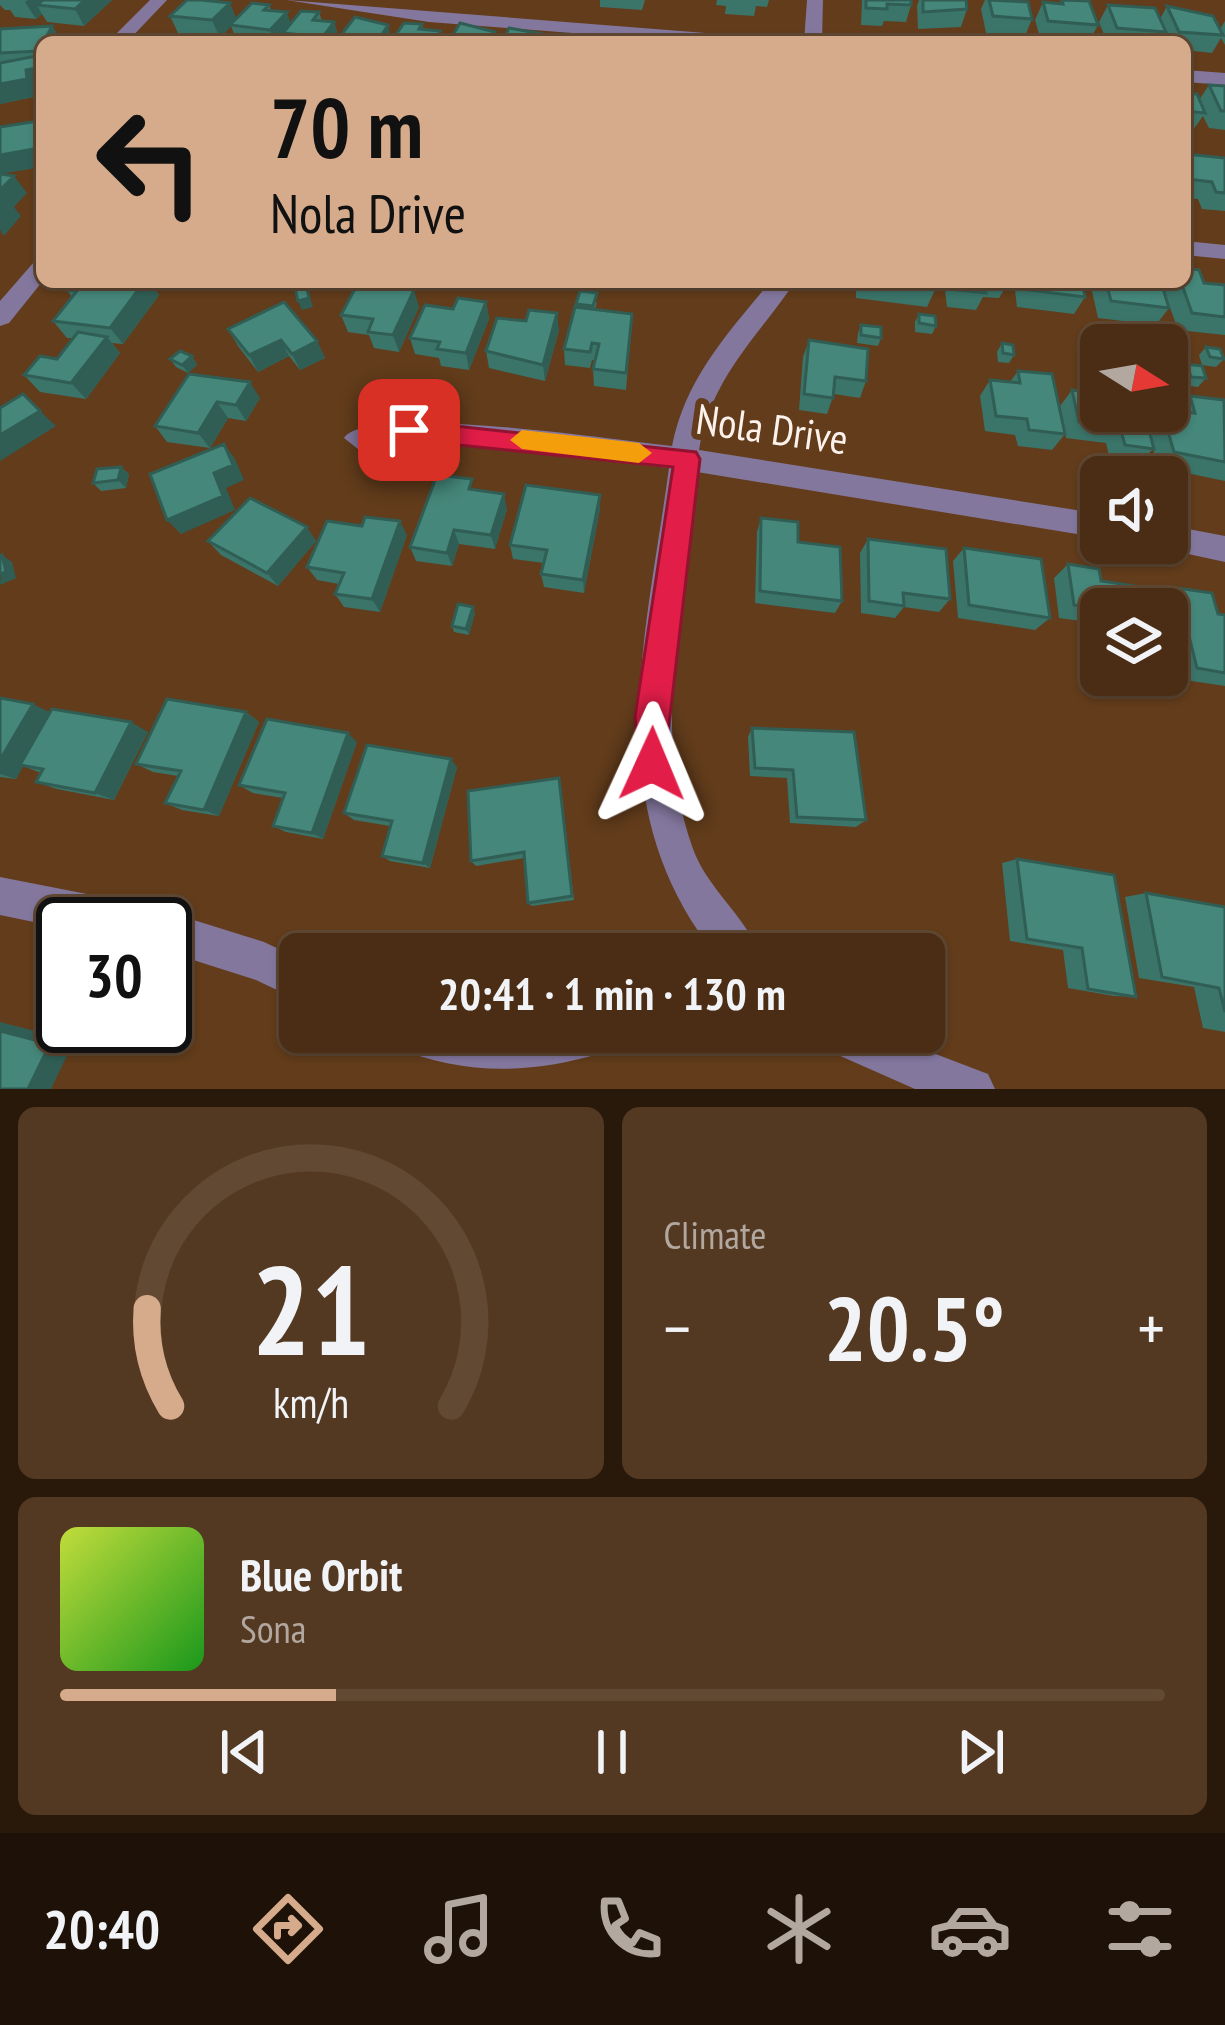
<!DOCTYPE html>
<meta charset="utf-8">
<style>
:root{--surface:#4a2d14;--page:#543922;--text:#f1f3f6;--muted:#b2a8a0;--line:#614934;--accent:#d6ab8b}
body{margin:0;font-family:"PT Sans Narrow",sans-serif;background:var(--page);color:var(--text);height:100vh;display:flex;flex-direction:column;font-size:45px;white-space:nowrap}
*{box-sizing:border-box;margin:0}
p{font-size:39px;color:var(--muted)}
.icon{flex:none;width:66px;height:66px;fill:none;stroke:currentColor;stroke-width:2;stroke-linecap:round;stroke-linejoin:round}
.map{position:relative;height:1089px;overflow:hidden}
.panel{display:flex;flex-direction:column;gap:18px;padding:18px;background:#29190b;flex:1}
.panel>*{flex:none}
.top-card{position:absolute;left:36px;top:36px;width:1155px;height:252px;border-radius:18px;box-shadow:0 3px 9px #0004,0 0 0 3px var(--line);background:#d6ab8b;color:#111;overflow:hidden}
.needle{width:78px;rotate:101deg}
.tools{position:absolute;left:1080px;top:324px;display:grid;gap:24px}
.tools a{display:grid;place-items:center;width:108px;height:108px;border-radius:18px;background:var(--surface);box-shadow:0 3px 9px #0004,0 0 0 3px var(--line);font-size:60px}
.speed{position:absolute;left:36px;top:897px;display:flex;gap:24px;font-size:60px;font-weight:700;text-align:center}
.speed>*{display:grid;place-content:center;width:156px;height:156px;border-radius:50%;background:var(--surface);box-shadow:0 3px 9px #0004,0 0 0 3px var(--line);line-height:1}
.speed .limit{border:6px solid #111;border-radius:18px;background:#fff;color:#111}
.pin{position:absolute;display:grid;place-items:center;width:102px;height:102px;color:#fff;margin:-51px;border-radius:24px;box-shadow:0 6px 18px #0006}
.me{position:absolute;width:132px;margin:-66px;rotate:1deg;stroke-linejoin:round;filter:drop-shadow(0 0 9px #0008)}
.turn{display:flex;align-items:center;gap:42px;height:252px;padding:0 36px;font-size:54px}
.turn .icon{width:156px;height:156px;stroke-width:2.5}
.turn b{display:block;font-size:84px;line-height:102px}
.big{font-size:90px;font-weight:700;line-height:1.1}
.panel .card{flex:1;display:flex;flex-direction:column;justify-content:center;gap:18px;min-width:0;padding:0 42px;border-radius:18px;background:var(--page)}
.panel .dial{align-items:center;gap:0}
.dial svg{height:312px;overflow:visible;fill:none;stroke:var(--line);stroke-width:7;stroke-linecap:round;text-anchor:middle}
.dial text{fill:var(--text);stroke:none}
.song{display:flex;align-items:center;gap:36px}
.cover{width:144px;height:144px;border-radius:18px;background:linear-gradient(135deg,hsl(70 70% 55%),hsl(120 70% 35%))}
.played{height:12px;border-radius:6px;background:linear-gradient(90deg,var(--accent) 25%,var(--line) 25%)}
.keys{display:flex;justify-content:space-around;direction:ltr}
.heat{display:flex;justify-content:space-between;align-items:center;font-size:66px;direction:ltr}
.panel .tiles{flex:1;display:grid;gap:18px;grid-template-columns:1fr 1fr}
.card:last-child{grid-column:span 2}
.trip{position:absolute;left:279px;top:933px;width:666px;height:120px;border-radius:18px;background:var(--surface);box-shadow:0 3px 9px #0004,0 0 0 3px var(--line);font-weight:700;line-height:120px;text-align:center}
.menu{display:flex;height:192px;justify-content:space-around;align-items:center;background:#1e1208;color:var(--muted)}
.menu .icon{width:84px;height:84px}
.menu .active{color:var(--accent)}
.menu b{font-size:54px;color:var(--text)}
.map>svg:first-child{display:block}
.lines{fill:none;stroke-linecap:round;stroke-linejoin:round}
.minor{fill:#83779e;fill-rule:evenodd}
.wall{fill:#3b7469}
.shaded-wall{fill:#305e55}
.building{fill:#45877a;stroke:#305e55;stroke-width:3}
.route{fill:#e11d48;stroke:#92132f;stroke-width:3}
.slow{fill:#f59e0b}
.labels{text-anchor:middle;stroke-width:12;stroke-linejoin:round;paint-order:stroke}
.street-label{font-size:42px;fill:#fcf2eb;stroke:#623c1b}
</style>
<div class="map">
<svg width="1225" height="1089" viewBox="0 0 1225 1089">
<rect width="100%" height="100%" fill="#623c1b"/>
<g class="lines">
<path class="minor" d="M150,0H167L127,42H108Z
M286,0L757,37L766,42H688L429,22Z
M807,0H823L822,42H804Z
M1185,70L1225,73V85L1185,82Z
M1185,241L1225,245V259L1185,255Z
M42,259V282L9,323L0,326V301L34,262Z
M770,282H795C756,339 711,378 699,450L1101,514V538L697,472C685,593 650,727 692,846C706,888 744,914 760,954H715C597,805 646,640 669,468L455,443L358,449L344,438C366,402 624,441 672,446C685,379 728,333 770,282Z
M1167,525L1225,536V562L1156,547L1155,543H1167Z
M0,877L138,904L154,916L165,911L264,942L300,959V1001L256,980L165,951V924H63V928L0,915Z
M389,1032H623L617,1047L602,1053C531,1074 464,1076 395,1047Z
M814,1032H878L988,1074L995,1089H915L820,1047Z"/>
</g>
<path class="wall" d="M0,0H112L84,26L47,22L42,14L36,19L15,17L10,10H5L0,5Z
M600,0H645L642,10L600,7Z
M717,0H769L767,7L756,6L754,16L725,14L726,6L716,5Z
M862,0H911V5L906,22L884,21L882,26L861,25Z
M919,0H966L967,9L961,27L918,29L917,6Z
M985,0H1008L1032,19L1025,36L986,33L981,9Z
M1061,0L1098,25L1089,42L1040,38L1035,20L1043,2L1060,4Z
M269,5L271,10L291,24L319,12L322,21L334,22L339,39L392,41L422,24L423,30L440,31L442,42H339V40L337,42H286L285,38L281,42H237L231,26L220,38L178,33L170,16L236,19Z
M1108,5L1160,19L1167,6L1220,29L1225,21V45L1221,38L1212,53L1185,50V42H1166L1163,36L1160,42H1107L1099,22Z
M52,26L62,42H42V86L37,87L38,96L0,104V29Z
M1209,85L1225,86V130L1209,128L1203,116L1193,130H1185V93L1199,100Z
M1185,154L1225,158V211L1202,209L1198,199L1185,198Z
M73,282H165L163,286L152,285L159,295L123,344L112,343L120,353L86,399L40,392L24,375L57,359L73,338H67L53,321L72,297L67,290Z
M856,282H935V290L927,307L856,298Z
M944,282H1009L999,298L983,297L976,310L947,307Z
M1014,282H1082L1085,297L1074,314L1017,307Z
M1090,282H1161L1169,308L1156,325L1098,318Z
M1164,282L1225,285V335L1178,330L1162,285Z
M486,302L489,319L469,370L441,366L439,358L415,354L410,338L453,309Z
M597,302L595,309L631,331L626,390L594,386L593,369L596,360H592L590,368L565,365L564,349L576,304Z
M419,307L399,352L374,348L369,335L348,332L341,315Z
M919,314L936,326L932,334L915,332V322Z
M526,321L559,330L545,381L489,368L486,351Z
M861,325L881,338L878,346L857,343L858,333Z
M228,329L317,341L325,358L300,370L289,356L258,372L238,346Z
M809,340L866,381L860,398L834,394L827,414L799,410L803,357Z
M1002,343L1014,355L1009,363L998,362L997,352Z
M1206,347L1224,359L1216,367L1202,365L1199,355Z
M192,356L197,365L188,373L176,367L170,359Z
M1099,358H1101V376L1095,375L1093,366Z
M1187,364L1206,378L1198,387L1183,385L1179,372Z
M1018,371L1065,434L1052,450L1018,446L1015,435L985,431L980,396L990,380L1010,382Z
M189,374L260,398L246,421L228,418L210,448L167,442L155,426Z
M1072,390L1148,424L1160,411H1175L1190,396L1225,402V481L1158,467L1153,449L1138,464L1110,460L1106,443L1066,438L1060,406Z
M121,467L129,474L126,488L101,491L93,483Z
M475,490L507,509L495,549L459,544L452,566L416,561L410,547Z
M600,509L584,593L544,587L541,574L544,563L513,559L510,545Z
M761,518L798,542L842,601L835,613L755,603L757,532Z
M407,535L380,612L344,607L335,594L339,584L317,580L307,567Z
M868,539L950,599L939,612L904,607L895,618L861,613L860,553Z
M208,541H316L278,586L221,555Z
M964,548L1050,618L1035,630L958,618L953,561Z
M1068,564L1101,581V647L1094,646L1089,622L1059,618L1054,578Z
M1177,588L1218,614L1225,615V686L1178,679L1167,636V609H1161L1159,601Z
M475,613L469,635L454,632L452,626Z
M0,698L50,712L148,732L114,800L57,789L36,782L41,773L23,766L16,779L0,777Z
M246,712L259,722L219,816L182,810L165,803L178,776L153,772L136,764Z
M752,728L866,820L856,827L790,823L787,778L750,776L748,737Z
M357,742L323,839L286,832L273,826L283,798L253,793L239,785Z
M457,767L430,868L390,861L382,856L390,826L354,820L344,813Z
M559,778L574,900L532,906L528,903L524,858L476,866L471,861Z
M1017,859L1136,997L1114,996L1068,988L1063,950L1010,941L1002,863Z
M1146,893L1225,907V1032L1203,1028L1194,987L1139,978L1125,897Z"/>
<path class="shaded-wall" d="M28,0H58L37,5L42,14L36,19L25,2Z
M85,0H112L84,26L75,9Z
M230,3L237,20L220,38L212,20Z
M287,12L293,30L283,33L285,38L281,42H275L270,30Z
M334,22L339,39L337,42H325L323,37Z
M388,25L392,42H377Z
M52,26L62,42H44Z
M36,56L42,66V86L37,87L38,96L0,104V84L26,70Z
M38,121L42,127V167L0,174V155Z
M14,176L27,193L14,207L21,216L4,236L0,230V190Z
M144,282H150L159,295L123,344L110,328Z
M306,285L313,307L302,310L298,301Z
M414,290L419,307L399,352L393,335Z
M486,302L489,319L469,370L466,353Z
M557,313L559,330L545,381L543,365Z
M107,337L120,353L86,399L71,383Z
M281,340L289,356L258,372L249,355Z
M317,341L325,358L300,370L292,354Z
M192,356L197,365L188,373L182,365Z
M250,382L260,398L246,421L236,405Z
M217,402L228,418L210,448L198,433Z
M40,411L56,426L0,461V435Z
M224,444L235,459L244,480L226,488L235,510L181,534L167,520L214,473Z
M121,467L129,474L126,488L118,480Z
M504,494L507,509L495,549L491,535Z
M600,495V509L584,593L583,580Z
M400,521L407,535L380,612L372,599Z
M307,527L316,541L278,586L267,573Z
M454,530L459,544L452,566L447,553Z
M2,555L12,562L16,578L0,585Z
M473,607L475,613L469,635L466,629Z
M33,704L53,714L16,779L0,774V760Z
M246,712L259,722L219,816L204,810Z
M131,722L148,732L114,800L95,793Z
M348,733L357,742L323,839L312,833Z
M451,759L457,767L430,868L423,863Z
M0,1022L74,1041L51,1089H28L0,1031Z"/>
<path class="building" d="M43,0H85L75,9L37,5Z
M187,0H201L230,3L212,20L170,16Z
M866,0H911V5L887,4V9L866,8Z
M923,0H966L967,9L923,12Z
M989,0L1028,2L1032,19L993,16Z
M1062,0L1089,1L1098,25L1048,21L1043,2L1063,4Z
M252,3L269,5L264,10L287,12L270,30L230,25Z
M1108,5L1155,8L1166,32L1117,28Z
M1167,6L1213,16L1223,35L1179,32Z
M301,11L319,12L313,20L334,22L323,37L283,33Z
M355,17L388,25L377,42L338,39Z
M404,23L422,24L419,29L440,31L434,42H391Z
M460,23L495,32L490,42H449Z
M52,26L39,51L0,53V29Z
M509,28L548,35L545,42H503Z
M562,34L606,39L605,42H559Z
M640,39L661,40L660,42H639Z
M36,56L37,68L26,70L27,79L0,84V63Z
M1209,85L1225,86V111H1221Z
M1185,93L1197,94L1205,113L1185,111Z
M38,121L34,149L0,155V127Z
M1185,154L1225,158V193L1216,192L1212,182L1187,179L1185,174Z
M0,174L14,176L0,190Z
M1185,268L1199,270L1204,283L1225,285V317L1192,313L1181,282H1185Z
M73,282H144L110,328L53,321L77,291L67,290Z
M869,282H935V290Z
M955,282H984L986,293L956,290Z
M1026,282H1082L1085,297L1028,290Z
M1106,282H1161L1169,308L1111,301Z
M358,283L414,290L393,335L368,332L373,319L341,315Z
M306,285L309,298L298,301L295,288Z
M580,291L597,293L593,306L576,304Z
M458,298L486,302L466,353L437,349L440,342L410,338L425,305L453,309Z
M284,302L317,341L292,354L281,340L249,355L228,329Z
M575,307L632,314L626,373L593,369L599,344L592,343L590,352L564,349Z
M529,310L557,313L543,365L486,351L497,318L526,321Z
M919,314L935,316L936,326L919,323Z
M861,325L881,327V338L861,335Z
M78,332L107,337L71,383L24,375L40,356L57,359Z
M809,340L868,349L866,381L835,377L833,398L804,394Z
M1002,343L1013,345L1014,355L1003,353Z
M1206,347L1220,349L1224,359L1210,357Z
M180,351L192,356L182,365L170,359Z
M1187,364L1202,366L1206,378L1191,377Z
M1018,371L1052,374L1065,434L1029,430L1027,419L996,416L990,380L1020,383Z
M189,374L250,382L236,405L217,402L198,433L155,426Z
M1072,390L1101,394V411H1144L1154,449L1125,445L1120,427L1079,422Z
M23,394L40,411L0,435V408Z
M1190,396L1224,400L1225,462L1174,452L1162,411L1195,413Z
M224,444L233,465L214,473L223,496L167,520L150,474Z
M121,467L118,480L93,483L97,469Z
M437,475L472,479L469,489L504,494L491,535L454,530L447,553L410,547Z
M526,485L600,495L583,580L541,574L547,550L510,545Z
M250,498L307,527L267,573L208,541Z
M365,517L400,521L372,599L335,594L344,573L307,567L327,521L362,526Z
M761,518L798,522V542L840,547L842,601L760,591Z
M868,539L946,549L950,599L903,593L904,606L869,601Z
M964,548L1041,559L1050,618L969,605Z
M2,555L6,572L0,574V556Z
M1068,564L1099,569L1101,581L1148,588L1152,609L1101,610L1074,605Z
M1177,588L1212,593L1218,614L1225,615V673L1197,668Z
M458,604L473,607L466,629L452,626Z
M0,698L33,704L0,760Z
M167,699L246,712L204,810L165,803L181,771L136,764Z
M52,709L131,722L95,793L36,782L43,769L20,765Z
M267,719L348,733L312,833L273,826L285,793L239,785Z
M752,728L854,732L866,820L797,817L793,770L755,768Z
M367,745L451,759L423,863L382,856L392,821L344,813Z
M559,778L572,896L528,903L524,852L471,861L468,791Z
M1017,859L1114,875L1136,997L1088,989L1082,948L1027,939Z
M1146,893L1225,907V1012L1219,988L1162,977Z
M0,1031L50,1044L28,1089H0Z"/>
<path class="route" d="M409,421L696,452L700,459L663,776L652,781L640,776L635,717L673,467L409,440L397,430Z"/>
<path class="slow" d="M522,430L639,443L652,453L639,463L522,449L510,440Z"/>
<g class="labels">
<g class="street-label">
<text transform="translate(772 429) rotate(8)" y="15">Nola Drive</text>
</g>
</g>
</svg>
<div class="tools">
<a><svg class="needle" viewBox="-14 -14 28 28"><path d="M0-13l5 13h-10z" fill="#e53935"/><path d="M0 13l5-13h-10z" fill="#b2a8a0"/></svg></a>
<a><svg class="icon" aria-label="sound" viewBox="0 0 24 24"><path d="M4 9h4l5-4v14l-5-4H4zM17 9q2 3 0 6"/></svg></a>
<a><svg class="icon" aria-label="layers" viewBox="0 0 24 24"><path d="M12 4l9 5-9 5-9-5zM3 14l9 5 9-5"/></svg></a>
</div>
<div class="speed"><div class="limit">30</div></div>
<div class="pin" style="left:409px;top:430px;background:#d93025"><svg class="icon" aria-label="arrive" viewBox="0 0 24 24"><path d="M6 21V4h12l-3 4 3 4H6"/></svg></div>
<svg class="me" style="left:652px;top:764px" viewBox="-20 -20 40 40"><path d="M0-17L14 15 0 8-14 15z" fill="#e11d48" stroke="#fff" stroke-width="4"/></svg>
<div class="trip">20:41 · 1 min · 130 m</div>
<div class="top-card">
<div class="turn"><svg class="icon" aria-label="left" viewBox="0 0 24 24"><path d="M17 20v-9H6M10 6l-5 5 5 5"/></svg><div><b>70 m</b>Nola Drive</div></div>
</div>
</div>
<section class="panel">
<div class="tiles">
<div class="card dial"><svg viewBox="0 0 100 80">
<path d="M14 69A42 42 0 1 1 86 69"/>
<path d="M14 69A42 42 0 0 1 8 44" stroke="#d6ab8b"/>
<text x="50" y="56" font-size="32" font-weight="700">21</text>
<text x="50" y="72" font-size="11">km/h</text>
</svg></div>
<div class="card"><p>Climate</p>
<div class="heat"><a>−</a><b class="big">20.5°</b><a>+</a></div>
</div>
<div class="card">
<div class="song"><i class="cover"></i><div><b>Blue Orbit</b><p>Sona</p></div></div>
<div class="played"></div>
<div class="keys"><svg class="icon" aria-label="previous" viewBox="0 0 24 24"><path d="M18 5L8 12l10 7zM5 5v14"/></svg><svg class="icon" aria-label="pause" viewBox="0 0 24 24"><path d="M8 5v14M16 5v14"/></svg><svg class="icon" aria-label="next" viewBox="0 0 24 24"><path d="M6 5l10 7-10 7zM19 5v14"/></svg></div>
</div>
</div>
</section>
<nav class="menu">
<b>20:40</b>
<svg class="icon active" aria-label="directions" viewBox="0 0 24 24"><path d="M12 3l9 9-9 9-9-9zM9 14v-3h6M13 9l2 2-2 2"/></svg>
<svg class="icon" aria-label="music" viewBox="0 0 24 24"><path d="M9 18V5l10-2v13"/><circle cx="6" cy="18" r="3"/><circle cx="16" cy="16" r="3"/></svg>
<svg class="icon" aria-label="phone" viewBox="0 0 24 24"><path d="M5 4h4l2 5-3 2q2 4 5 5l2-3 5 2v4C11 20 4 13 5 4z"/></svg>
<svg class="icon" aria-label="climate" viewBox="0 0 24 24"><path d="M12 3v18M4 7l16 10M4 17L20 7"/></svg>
<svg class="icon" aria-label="car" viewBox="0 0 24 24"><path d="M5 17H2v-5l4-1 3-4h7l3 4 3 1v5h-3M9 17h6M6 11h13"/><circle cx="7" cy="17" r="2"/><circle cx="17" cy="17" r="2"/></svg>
<svg class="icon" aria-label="filters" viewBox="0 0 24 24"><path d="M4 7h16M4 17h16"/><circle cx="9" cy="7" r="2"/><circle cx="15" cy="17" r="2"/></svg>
</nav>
